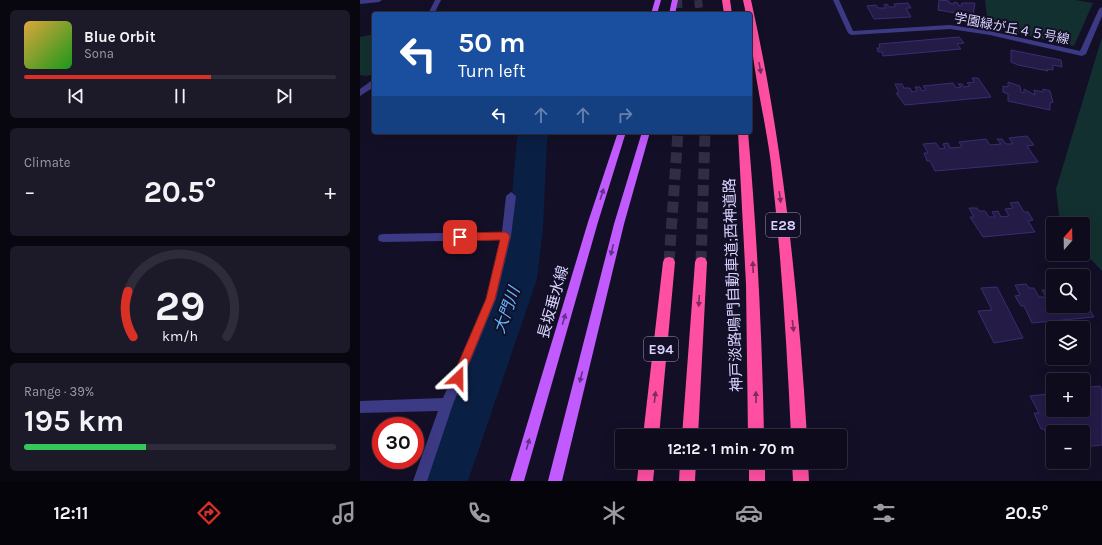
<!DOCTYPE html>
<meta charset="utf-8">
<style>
:root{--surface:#0e0b1c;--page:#1c1929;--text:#f1f3f6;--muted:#9b9ba3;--line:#2e2b3b;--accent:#d93025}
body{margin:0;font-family:Karla,"Noto Sans JP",sans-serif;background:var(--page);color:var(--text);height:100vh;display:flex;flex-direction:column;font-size:15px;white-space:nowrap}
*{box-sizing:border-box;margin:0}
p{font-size:13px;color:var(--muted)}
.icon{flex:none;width:22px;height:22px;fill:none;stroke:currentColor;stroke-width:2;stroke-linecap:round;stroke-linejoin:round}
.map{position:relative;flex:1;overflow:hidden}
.drawer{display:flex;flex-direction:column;gap:10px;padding:10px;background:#08060f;width:360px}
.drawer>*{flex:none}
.guide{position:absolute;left:12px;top:12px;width:380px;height:122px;border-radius:4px;box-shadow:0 4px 16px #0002,0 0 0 1px var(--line);background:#1a4fa0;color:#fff;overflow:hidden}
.needle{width:26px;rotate:20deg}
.fabs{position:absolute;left:686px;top:217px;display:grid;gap:8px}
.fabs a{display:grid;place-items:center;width:44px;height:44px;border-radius:4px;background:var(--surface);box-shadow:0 4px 16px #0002,0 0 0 1px var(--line);font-size:20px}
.speed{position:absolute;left:12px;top:417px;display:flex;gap:8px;font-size:20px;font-weight:700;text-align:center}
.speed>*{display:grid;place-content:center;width:52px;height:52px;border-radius:50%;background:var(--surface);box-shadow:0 4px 16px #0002,0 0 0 1px var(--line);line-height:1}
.speed .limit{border:6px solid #d22;background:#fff;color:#111}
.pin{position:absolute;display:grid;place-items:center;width:34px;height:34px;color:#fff;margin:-17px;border-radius:8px;box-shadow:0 2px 6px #0006}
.me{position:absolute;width:44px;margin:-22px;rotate:23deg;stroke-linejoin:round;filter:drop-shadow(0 0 3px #0008)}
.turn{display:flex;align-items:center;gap:14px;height:84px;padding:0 20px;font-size:18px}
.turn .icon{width:52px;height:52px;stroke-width:2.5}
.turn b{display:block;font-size:28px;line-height:34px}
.lanes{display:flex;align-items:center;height:38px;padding:0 20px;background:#0003;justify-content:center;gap:20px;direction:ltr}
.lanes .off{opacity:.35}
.big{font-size:30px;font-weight:700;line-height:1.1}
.drawer .tile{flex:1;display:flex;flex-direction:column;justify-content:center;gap:6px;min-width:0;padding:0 14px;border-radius:6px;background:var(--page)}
.drawer .dial{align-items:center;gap:0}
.dial svg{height:104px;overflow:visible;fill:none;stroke:var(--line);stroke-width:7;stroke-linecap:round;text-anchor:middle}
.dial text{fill:var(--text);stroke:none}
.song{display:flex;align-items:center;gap:12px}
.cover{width:48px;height:48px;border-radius:6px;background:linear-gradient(135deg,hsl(40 70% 55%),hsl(120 70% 35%))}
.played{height:4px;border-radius:2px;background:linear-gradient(90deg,var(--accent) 60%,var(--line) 60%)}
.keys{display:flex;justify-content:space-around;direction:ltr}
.heat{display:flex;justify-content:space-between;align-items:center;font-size:22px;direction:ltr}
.charge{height:6px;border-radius:3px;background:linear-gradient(90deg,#34c759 39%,var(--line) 0)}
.trip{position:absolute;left:255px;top:429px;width:232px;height:40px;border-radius:4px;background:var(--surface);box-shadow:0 4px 16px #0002,0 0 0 1px var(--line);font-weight:700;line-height:40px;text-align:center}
.menu{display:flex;height:64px;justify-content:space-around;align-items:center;background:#06040b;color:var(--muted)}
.menu .icon{width:28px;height:28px}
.menu .selected{color:var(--accent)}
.menu b{font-size:18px;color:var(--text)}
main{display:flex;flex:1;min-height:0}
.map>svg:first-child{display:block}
.green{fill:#12302f}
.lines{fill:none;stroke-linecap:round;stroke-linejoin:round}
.river{fill:#0a1f44;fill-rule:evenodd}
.building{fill:#241b47;stroke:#3b2d73}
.highway-tunnel-far1{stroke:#312d47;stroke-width:8;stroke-dasharray:8 4.5;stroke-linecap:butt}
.highway-tunnel{stroke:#312d47;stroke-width:11;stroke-dasharray:11 5.5;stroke-linecap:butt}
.minor{fill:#3d3a85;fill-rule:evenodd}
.major{fill:#c25bff;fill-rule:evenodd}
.highway{fill:#ff4fa3;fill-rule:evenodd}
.oneway{fill:#7d2c5e}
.oneway2{fill:#623188}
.route{fill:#d93025;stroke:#8d1f18}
.labels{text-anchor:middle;stroke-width:4;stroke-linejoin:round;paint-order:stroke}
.far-street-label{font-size:13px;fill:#d9d4ff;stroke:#130f26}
.shield{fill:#130f26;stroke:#9e99be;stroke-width:1}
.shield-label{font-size:14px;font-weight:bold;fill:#d9d4ff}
.street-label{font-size:15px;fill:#d9d4ff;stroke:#130f26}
.water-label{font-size:16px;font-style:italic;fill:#62b6ff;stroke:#130f26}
</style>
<main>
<section class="drawer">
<div class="tile">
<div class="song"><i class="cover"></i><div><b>Blue Orbit</b><p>Sona</p></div></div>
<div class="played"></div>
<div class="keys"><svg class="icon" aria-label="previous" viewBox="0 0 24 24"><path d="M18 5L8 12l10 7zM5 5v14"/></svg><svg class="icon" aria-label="pause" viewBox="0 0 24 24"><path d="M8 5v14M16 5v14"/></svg><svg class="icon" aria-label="next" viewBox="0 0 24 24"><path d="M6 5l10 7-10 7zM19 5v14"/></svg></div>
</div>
<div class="tile"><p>Climate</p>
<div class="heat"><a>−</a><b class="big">20.5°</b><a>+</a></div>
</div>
<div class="tile dial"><svg viewBox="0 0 100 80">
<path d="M14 69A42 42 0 1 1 86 69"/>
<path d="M14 69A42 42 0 0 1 10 34" stroke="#d93025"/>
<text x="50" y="56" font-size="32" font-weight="700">29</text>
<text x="50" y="72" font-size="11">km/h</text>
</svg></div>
<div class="tile"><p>Range · 39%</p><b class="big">195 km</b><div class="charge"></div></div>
</section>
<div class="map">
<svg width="742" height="481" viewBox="0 0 742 481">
<rect width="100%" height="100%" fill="#130f26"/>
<path class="green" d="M625,0H715L733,3L714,46L628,27Z
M14,34V74L6,76L0,75V37Z
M742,37V271L723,251V224H700L696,189Z"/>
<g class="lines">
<path class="river" d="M160,132H190L187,139L183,229L177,279L108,481H60L139,279L149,229L157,139Z"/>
</g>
<path class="building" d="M579,0L589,1V3L594,4V2L598,3V5L601,6L602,3H615L613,16L578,10Z
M548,3L551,8H546L551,17L514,19L507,6L516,5L518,8H526L524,5L527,4L529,7H535L534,4Z
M599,37L604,43L597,44L601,49L523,56L522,52H518L517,48H520L519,44Z
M651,50L701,60L702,67L693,65V70L687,69L688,71L658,65L651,62Z
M612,78H618L631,97L545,105L536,93H539L535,84H542L544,88H550L552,92L557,91L555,87H560L562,91L566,90L563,86L593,83L596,88L601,87L598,84H602L604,87L610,86L607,83L614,82Z
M648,82L660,86L661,92L664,93V89L675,95L674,90L683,92V89L690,91L693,102L690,103V110L648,101V94L643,92V86L648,87Z
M667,136L674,145L667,146L678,162L575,171L570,161H567L564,153H568L563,144L576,143L580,149L585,148L583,144L588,143L590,148L602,147L599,142L626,139L630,145L641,144L637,139H642L646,144H653L649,138Z
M658,202L664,212H668L673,220L668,221L675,232L623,237L610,217H614L609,208H617L619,211H625L629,217H635L632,212L638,211L641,217L649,216L645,209L653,208L650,203Z
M666,284L669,288H674L679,297H686L682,290H689L693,295V306H723V294L727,301H724L734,317L672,323L664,306H661L655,296L660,295L655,285Z
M637,287L663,338L634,343L618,311L632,310L621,288Z
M740,386L742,390V445L723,447V432H693V447L684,429H681L674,413H679L670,396L688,394L693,403V410H723V404L728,403L723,394V388Z"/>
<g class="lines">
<path class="highway-tunnel-far1" d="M318,0L319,14
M338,0L340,14"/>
<path class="highway-tunnel" d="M309,262L318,132
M341,262L345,132"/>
<path class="minor" d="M0,0H22L19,2L0,4Z
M75,0H81L74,14H68Z
M473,0H479L493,31L590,25L630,31L720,51L739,9L742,7V16L726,54L722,56L630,35L590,29L491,35L488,33Z
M11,81H14V87L0,96V89Z
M151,192L156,196L151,236L136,299L93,404L67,481H53L78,411L0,413V401L83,398L126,299L140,240L23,242L19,241L18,238L19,235L23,234L142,232L146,196Z"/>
<path class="major" d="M295,0H301L297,14H291Z
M312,0H318L315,14H309Z
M258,132H266L238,222L164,481H150L228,222Z
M282,132H290L264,224L202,481H188L254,224Z"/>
<path class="highway" d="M362,0H370L372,14H364Z
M383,0H391C423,143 438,289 447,436H431C427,345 421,254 411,164C405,114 390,64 390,14H386Z
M378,132H388C397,233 402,334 404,436H388L386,284Z
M309,257L313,258L315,262L299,436H283L303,262L305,258Z
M341,257L345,258L347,262L338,436H322L335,262L337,258Z
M279,462H295L293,481H277Z
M320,462H336L335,481H319Z
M389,462H405V481H389Z
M432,462H448L449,481H433Z"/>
</g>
<defs><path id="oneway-solid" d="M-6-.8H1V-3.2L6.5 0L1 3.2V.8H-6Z"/></defs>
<g class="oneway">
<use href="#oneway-solid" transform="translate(400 68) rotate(80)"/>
<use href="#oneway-solid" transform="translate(420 197) rotate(82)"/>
<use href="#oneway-solid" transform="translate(393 267) rotate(-92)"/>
<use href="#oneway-solid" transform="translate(339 301) rotate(93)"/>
<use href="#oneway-solid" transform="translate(433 326) rotate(84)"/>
<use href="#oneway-solid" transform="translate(295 397) rotate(-83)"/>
<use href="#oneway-solid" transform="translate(396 397) rotate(-91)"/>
</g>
<g class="oneway2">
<use href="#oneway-solid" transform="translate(242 194) rotate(-72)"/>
<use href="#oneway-solid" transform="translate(252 250) rotate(104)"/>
<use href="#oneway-solid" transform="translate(204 319) rotate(-74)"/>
<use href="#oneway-solid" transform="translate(221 377) rotate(104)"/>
<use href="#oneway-solid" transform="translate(168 444) rotate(-74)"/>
</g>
<path class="route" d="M146,232L150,236L135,299L101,382L98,383L94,382L92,378L126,299L140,240L100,241L95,237L100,233Z"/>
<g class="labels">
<g class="far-street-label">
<text transform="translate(652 28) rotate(11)" y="5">学園緑が丘４５号線</text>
</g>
<g class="shield">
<rect x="406" y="213" width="34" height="24" rx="3"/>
<rect x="284" y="337" width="34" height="24" rx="3"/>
</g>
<g class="shield-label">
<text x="423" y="230">E28</text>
<text x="301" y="354">E94</text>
</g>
<g class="street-label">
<text transform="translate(373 285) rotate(-92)" y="5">神戸淡路鳴門自動車道;西神道路</text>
<text transform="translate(193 302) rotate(-74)" y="5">長坂垂水線</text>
</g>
<g class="water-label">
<text transform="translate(146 310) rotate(-70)" y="6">大門川</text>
</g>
</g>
</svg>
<div class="fabs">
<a><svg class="needle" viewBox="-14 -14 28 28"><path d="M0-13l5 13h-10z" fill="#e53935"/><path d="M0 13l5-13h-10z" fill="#9b9ba3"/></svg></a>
<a><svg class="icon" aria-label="search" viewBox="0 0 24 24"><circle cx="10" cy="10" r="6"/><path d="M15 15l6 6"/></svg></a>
<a><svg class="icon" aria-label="layers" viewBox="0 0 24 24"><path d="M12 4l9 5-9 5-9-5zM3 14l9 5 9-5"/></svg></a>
<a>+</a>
<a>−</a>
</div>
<div class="speed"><div class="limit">30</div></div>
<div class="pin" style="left:100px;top:237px;background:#d93025"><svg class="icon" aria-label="arrive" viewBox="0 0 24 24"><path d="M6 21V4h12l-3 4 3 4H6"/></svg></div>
<svg class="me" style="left:98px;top:378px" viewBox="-20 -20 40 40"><path d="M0-17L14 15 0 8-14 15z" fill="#d93025" stroke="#fff" stroke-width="4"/></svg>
<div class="trip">12:12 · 1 min · 70 m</div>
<div class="guide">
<div class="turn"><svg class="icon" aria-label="left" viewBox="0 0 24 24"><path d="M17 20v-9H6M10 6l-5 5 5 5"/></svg><div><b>50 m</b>Turn left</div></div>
<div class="lanes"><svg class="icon" aria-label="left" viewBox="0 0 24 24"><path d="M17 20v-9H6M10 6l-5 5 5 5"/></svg><svg class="icon off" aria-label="ahead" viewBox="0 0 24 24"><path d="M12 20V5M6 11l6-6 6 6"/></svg><svg class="icon off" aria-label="ahead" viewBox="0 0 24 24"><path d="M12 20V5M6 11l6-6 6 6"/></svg><svg class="icon off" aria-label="right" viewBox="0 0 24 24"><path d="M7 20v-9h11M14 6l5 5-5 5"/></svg></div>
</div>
</div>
</main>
<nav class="menu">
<b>12:11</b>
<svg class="icon selected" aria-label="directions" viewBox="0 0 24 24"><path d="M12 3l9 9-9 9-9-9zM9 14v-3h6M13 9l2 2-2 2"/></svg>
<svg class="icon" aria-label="music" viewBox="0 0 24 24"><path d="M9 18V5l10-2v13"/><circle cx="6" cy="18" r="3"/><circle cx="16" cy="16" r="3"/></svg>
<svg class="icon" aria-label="phone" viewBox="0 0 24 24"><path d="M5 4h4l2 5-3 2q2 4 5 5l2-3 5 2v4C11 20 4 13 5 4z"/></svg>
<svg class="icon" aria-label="climate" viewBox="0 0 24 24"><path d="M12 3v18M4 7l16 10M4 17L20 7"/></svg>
<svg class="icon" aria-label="car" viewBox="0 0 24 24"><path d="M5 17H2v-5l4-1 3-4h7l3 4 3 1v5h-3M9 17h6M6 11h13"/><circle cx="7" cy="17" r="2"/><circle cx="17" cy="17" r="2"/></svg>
<svg class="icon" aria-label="filters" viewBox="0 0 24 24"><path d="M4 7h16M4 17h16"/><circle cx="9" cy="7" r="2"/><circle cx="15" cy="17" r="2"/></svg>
<b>20.5°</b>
</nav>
